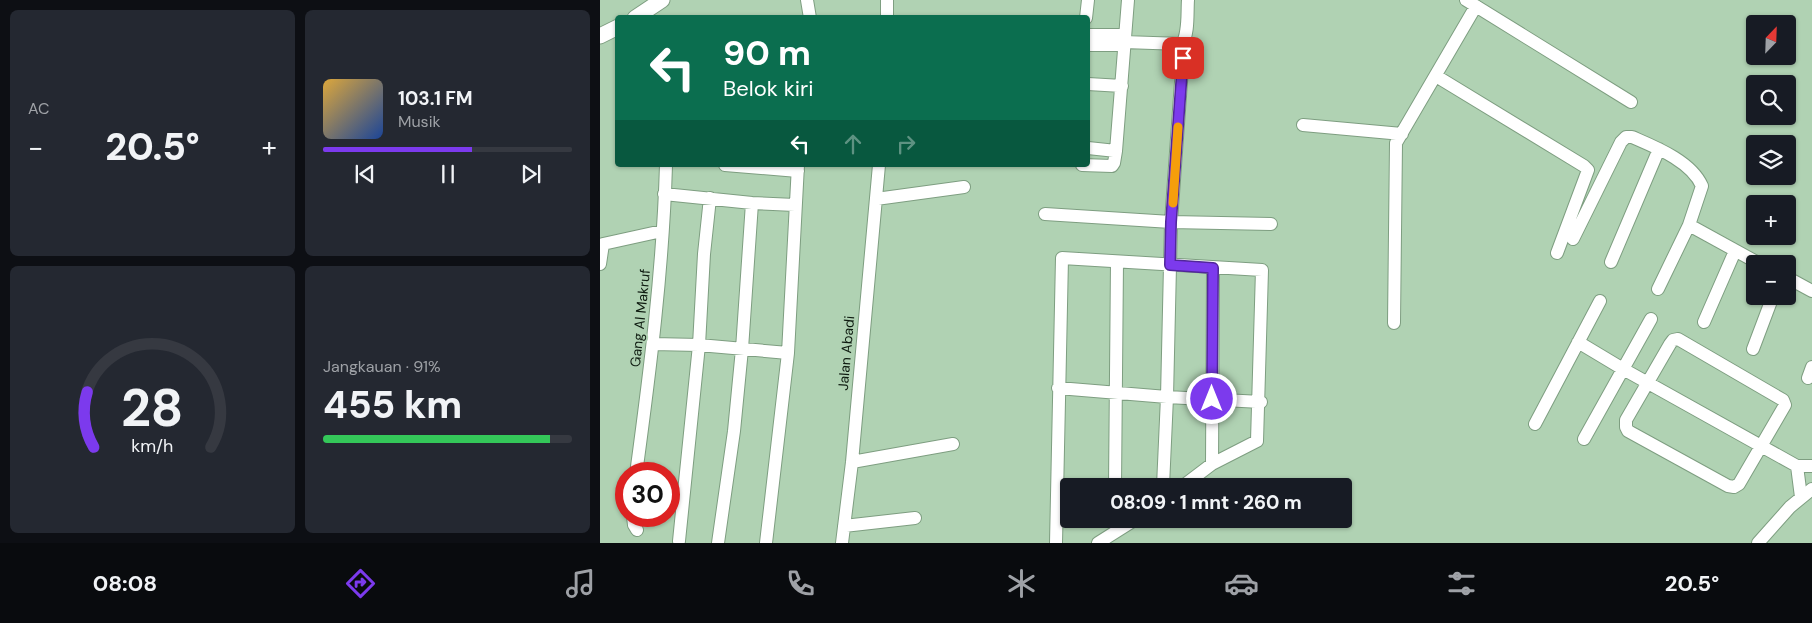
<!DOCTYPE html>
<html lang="id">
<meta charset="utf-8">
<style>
:root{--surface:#171b24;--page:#242831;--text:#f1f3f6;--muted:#9ea1a6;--line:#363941;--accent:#7c3aed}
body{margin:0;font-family:"DM Sans",sans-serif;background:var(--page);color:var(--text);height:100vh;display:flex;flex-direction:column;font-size:19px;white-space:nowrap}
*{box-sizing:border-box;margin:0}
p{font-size:16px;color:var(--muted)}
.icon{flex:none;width:28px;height:28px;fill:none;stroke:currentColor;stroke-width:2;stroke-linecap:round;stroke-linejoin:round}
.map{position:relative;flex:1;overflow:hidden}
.drawer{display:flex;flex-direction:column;gap:10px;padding:10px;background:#0d0f14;width:600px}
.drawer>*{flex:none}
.top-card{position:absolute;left:15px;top:15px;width:475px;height:152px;border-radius:5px;box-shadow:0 1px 4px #0004;background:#0b6e4f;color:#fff;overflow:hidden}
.needle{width:32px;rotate:23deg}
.tools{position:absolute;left:1146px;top:15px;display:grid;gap:10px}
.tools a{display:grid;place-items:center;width:50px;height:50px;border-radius:5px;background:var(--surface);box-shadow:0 1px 4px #0004;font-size:25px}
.speed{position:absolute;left:15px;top:462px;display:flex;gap:10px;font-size:25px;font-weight:700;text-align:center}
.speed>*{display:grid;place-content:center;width:65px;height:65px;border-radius:50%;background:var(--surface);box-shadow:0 1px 4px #0004;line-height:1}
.speed .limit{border:8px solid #d22;background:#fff;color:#111}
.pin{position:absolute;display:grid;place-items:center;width:42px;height:42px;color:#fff;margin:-21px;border-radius:10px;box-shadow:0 2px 8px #0006}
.me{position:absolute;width:55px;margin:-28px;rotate:0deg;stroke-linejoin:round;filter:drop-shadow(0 0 4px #0008)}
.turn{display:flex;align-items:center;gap:18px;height:105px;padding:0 25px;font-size:22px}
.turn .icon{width:65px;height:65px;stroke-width:2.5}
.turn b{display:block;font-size:35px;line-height:42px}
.lanes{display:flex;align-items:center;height:48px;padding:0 25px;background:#0003;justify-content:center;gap:25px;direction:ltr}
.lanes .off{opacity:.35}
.big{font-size:38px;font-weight:800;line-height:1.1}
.drawer .tile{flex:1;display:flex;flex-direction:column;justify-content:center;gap:8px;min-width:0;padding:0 18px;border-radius:8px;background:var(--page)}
.drawer .dial{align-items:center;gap:0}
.dial svg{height:130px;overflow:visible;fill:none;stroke:var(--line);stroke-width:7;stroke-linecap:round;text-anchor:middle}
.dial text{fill:var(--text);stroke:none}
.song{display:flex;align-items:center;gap:15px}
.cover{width:60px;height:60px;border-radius:8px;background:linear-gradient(135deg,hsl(40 70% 55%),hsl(220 70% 35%))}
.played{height:5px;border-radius:2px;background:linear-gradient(90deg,var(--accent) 60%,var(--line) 60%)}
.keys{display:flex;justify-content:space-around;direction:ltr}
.heat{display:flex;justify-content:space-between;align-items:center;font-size:28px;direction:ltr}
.charge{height:8px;border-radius:4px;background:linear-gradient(90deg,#34c759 91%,var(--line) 0)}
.drawer .tiles{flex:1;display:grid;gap:10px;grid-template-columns:repeat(2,1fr)}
.trip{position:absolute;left:460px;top:478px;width:292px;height:50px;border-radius:5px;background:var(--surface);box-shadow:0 1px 4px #0004;font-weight:800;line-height:50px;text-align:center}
.tabs{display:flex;height:80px;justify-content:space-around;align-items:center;background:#090b0e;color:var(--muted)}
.tabs .icon{width:35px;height:35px}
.tabs .on{color:var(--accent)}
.tabs b{font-size:22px;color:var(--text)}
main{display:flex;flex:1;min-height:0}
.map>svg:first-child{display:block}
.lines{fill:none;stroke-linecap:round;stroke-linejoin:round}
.minor-casing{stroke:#7e9e81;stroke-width:14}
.major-casing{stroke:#7e9e81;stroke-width:17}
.minor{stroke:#fff;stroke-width:12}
.major{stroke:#fff;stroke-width:15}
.route-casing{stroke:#51269a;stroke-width:12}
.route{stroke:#7c3aed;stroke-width:9}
.slow{stroke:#f59e0b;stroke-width:9}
.labels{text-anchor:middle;stroke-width:4;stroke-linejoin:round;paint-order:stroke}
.street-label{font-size:14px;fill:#0e1b10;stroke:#b0d2b3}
</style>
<main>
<section class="drawer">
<div class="tiles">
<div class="tile"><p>AC</p>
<div class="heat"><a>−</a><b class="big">20.5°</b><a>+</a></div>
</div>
<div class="tile">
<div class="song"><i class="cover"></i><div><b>103.1 FM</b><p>Musik</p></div></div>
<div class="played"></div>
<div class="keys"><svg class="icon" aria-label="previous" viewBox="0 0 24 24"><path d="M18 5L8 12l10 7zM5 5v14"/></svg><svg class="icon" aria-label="pause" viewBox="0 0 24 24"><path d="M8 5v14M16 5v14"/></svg><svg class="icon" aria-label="next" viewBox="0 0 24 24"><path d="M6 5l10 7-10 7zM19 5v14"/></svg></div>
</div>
<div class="tile dial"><svg viewBox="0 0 100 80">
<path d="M14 69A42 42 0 1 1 86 69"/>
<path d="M14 69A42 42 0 0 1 10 35" stroke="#7c3aed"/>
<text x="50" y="56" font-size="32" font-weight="700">28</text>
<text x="50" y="72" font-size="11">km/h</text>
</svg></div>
<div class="tile"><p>Jangkauan · 91%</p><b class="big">455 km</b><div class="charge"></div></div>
</div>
</section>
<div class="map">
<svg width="1212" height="543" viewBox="0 0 1212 543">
<rect width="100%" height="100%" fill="#b0d2b3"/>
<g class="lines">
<defs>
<path id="minor" d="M207,0L210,18
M866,0L1031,102
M287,18V0
M486,18L488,0
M488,35H524
M524,42L582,44C589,33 587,13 588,0
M488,45H524
M836,76L984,166L988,170L957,253
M488,84L522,86
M703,125L802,134
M488,148L516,151L528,0
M125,165L198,171
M482,165L512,166L514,163L516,151
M64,194L152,203L195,205
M276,199L364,187
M445,214L571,222L671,224
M973,239L1021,142L1026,137H1032C1055,147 1091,161 1102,186L1089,225L1160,264
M1011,262L1059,149
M0,264L3,244L62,231
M1188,278L1212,291
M1058,289L1089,225
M1104,322L1135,251
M794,323L796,143L876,6
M1078,339L1183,400L1185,405L1139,484L1134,487L1128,486L1028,431L1026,427V420L1070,344L1073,340Z
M978,342L1023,369L1197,466H1212
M53,344L99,345L188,353
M1153,349L1173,296
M1208,378L1212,367
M458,388L567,397L661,402
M935,424L1000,301
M984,439L1051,319
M252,462L353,444
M612,464L613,268
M1197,466L1201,497
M36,474C50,371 63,268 66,165
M515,486L517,262
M563,486L567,397L571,222L584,40
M33,516L34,525L37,530
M244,526L315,518
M79,541L99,345L104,254L110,198
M118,543L134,431L142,349L152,203
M166,543L188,353L198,165
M242,543L252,462L279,165
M456,543L462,258L662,270L657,441L612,464L583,486
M498,543L536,519
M1158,543L1190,507L1212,489"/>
<path id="major" d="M35,18L62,0
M0,36L18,27"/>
</defs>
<use href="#minor" class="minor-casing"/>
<use href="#major" class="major-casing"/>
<use href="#minor" class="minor"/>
<use href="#major" class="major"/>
</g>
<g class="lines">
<defs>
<path id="route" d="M583,58L571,222L570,265L613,268L612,399"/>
</defs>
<use href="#route" class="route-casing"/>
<use href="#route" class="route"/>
<path class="slow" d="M573,203L578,127"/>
</g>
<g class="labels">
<g class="street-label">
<text transform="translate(40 318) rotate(-84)" y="5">Gang Al Makruf</text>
<text transform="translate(246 353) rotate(-85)" y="5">Jalan Abadi</text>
</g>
</g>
</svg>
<div class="tools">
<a><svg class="needle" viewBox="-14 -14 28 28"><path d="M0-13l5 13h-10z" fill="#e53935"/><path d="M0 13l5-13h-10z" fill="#9ea1a6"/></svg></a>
<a><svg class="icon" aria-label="search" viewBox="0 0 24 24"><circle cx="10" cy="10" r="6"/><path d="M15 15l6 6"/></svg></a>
<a><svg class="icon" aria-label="layers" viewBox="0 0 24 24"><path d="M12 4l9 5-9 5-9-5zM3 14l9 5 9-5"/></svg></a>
<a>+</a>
<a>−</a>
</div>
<div class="speed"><div class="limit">30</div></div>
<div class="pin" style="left:583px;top:58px;background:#d93025"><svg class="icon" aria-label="arrive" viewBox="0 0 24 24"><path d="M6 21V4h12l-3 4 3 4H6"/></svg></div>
<svg class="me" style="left:612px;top:399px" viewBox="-20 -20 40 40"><circle r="17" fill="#7c3aed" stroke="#fff" stroke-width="3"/><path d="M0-11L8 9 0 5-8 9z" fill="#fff"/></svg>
<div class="trip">08:09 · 1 mnt · 260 m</div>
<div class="top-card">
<div class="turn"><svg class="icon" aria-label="left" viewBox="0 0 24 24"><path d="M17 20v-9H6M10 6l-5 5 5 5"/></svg><div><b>90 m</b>Belok kiri</div></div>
<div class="lanes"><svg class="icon" aria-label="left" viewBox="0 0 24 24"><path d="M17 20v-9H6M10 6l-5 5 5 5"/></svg><svg class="icon off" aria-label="ahead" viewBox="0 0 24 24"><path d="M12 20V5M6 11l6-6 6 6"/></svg><svg class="icon off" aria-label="right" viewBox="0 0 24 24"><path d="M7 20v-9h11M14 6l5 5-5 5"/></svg></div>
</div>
</div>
</main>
<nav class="tabs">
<b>08:08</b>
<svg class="icon on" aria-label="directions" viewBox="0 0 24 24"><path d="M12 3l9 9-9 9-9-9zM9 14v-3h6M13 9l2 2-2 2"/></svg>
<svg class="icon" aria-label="music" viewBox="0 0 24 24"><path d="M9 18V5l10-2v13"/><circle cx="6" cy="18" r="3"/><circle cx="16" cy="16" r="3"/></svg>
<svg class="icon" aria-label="phone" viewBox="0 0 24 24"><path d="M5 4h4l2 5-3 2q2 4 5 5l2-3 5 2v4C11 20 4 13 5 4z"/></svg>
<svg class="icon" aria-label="climate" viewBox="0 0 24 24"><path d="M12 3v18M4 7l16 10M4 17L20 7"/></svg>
<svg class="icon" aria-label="car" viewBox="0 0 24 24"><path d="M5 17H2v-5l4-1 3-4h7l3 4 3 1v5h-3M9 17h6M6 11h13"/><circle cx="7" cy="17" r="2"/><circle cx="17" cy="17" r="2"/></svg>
<svg class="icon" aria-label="filters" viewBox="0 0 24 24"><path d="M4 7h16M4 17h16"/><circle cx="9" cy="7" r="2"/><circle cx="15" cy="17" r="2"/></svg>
<b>20.5°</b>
</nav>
